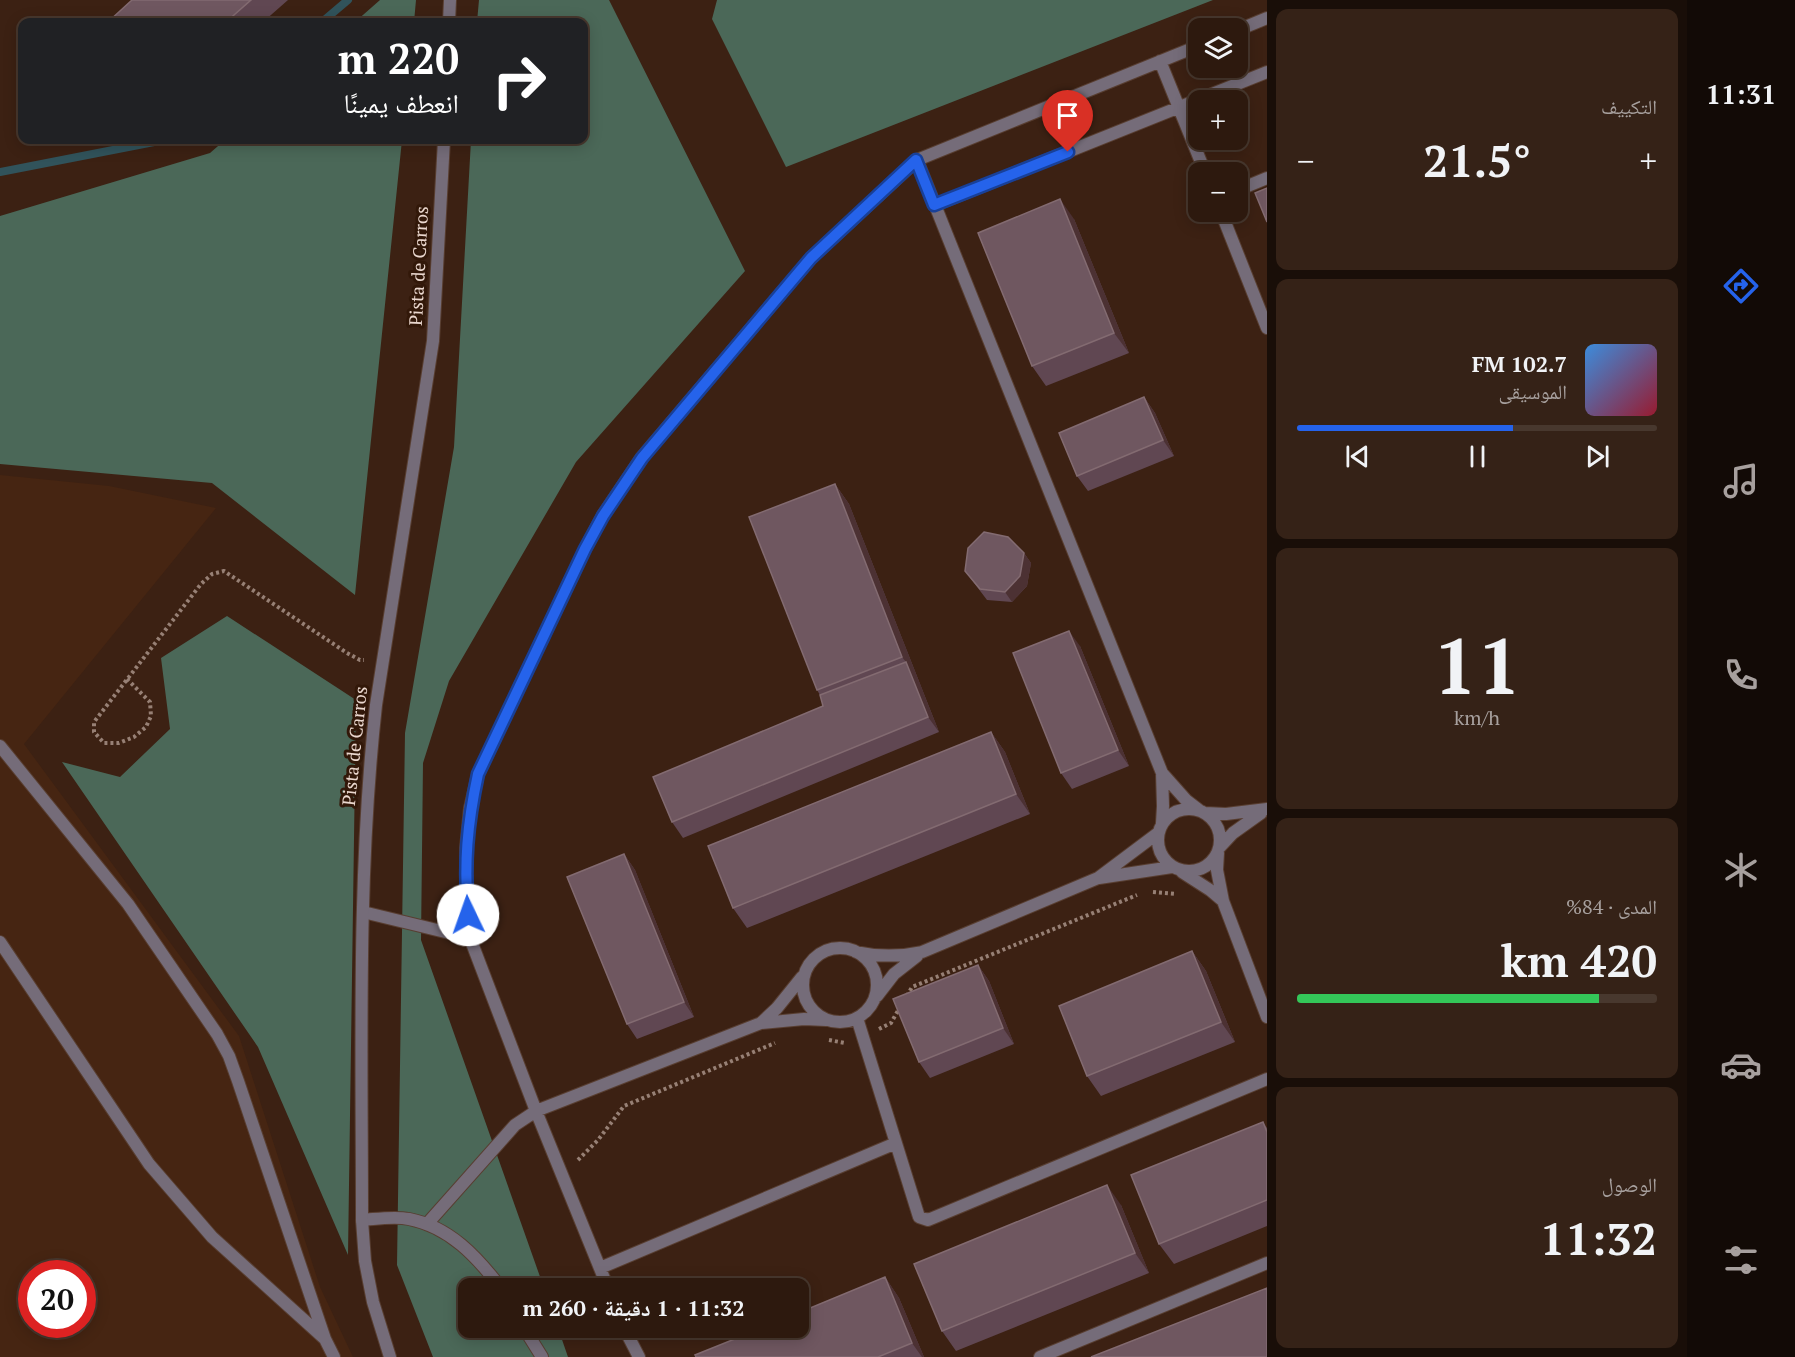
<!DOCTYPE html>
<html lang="ar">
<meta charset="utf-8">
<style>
:root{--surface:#2d190e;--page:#352217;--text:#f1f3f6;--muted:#a7a09e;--line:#48382e;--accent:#2563eb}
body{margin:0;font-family:"PT Serif","Noto Naskh Arabic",serif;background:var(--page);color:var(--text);direction:rtl;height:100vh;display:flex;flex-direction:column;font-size:22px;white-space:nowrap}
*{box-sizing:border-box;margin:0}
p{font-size:20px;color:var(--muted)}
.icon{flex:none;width:33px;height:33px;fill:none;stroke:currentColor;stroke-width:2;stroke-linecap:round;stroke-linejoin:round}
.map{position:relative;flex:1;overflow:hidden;direction:ltr}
.drawer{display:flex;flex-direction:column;gap:9px;padding:9px;background:#190e08;width:420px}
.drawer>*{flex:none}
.banner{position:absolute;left:18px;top:18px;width:570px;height:126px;border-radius:12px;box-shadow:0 3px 15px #0003,0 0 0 2px var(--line);direction:rtl;background:#202124;color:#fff;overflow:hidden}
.buttons{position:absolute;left:1188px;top:18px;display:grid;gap:12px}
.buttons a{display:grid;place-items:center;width:60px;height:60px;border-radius:12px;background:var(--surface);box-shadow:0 3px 15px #0003,0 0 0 2px var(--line);font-size:30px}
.speed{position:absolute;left:18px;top:1260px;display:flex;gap:12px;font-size:30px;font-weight:700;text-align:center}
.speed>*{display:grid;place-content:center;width:78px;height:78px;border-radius:50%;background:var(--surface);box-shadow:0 3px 15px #0003,0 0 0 2px var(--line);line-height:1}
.speed .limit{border:9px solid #d22;background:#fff;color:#111}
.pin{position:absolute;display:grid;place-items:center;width:51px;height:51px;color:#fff;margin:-62px -26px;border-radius:50% 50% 50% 0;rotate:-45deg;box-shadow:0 0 6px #0007}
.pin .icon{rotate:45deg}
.me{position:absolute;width:66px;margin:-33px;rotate:357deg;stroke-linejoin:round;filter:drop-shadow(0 0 4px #0008)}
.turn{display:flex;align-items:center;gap:21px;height:126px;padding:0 30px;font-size:27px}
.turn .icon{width:78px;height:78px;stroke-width:2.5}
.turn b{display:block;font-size:42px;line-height:51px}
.big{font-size:45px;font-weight:700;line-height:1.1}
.drawer .card{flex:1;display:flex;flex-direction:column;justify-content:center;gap:9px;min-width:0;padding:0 21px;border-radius:12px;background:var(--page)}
.drawer .dial{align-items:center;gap:0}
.dial b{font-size:78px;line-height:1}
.song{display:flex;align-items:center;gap:18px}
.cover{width:72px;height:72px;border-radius:9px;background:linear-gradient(135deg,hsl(210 70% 55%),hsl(350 70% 35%))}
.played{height:6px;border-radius:3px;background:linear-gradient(90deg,var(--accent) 60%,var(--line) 60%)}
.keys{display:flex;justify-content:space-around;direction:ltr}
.heat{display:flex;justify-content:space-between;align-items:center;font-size:33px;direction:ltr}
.charge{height:9px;border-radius:4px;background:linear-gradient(90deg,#34c759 84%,var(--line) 0)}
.trip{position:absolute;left:458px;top:1278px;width:351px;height:60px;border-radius:12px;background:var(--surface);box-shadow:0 3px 15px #0003,0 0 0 2px var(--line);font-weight:700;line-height:60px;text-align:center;direction:rtl}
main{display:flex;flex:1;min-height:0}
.tab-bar{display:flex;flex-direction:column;width:108px;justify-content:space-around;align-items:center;background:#120a06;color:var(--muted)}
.tab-bar .icon{width:42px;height:42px}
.tab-bar .active{color:var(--accent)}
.tab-bar b{font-size:27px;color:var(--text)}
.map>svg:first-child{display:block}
.built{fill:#462512;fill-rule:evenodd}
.forest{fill:#4b6858}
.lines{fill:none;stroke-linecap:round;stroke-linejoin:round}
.stream{stroke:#31535b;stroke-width:8}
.service-casing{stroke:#583e31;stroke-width:14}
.minor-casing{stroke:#583e31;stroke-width:14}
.path{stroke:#978075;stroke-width:4;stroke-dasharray:3 3;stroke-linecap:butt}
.service{stroke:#756c79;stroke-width:12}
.minor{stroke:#756c79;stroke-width:12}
.wall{fill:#604752}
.shaded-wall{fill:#4c3133}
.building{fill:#6f5760;stroke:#836b71;stroke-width:1.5}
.route-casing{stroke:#184099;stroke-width:15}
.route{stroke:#2563eb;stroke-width:10}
.labels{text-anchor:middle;stroke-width:6;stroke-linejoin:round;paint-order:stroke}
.street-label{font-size:18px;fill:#ebd8cf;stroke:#321809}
</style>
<main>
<nav class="tab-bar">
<b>11:31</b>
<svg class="icon active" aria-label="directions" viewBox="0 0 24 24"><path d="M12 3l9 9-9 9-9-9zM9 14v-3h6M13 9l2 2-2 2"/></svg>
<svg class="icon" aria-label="music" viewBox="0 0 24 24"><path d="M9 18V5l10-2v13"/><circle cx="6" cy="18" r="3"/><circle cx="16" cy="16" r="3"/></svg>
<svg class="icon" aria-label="phone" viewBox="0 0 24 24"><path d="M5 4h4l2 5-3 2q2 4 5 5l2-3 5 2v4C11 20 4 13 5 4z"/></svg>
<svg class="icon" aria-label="climate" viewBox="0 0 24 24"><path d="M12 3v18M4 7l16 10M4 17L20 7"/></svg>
<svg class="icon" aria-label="car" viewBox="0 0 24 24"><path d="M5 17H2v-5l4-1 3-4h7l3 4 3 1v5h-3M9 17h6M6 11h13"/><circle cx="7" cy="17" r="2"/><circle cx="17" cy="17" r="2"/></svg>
<svg class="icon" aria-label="filters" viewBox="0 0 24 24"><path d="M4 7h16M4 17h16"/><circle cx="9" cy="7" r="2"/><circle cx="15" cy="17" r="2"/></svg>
</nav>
<section class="drawer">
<div class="card"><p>التكييف</p>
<div class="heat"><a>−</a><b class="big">21.5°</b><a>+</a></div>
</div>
<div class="card">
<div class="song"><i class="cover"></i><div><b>102.7 FM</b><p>الموسيقى</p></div></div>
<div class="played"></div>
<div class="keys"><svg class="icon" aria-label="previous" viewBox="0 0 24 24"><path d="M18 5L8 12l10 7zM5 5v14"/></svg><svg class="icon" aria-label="pause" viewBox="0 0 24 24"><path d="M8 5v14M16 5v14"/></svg><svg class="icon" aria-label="next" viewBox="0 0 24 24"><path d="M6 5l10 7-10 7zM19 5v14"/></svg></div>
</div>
<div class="card dial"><b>11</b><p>km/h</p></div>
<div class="card"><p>المدى · 84%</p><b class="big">420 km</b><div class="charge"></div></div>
<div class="card"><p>الوصول</p><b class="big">11:32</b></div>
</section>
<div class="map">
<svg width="1267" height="1357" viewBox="0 0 1267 1357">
<rect width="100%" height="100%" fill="#3c2113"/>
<path class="built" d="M0,475L109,486L216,508L24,744L239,1036L320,1287L353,1357H0ZM32,1274H82V1324H32Z"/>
<path class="forest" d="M380,0H416L414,22H355Z
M479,0H609L745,271L576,462L449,681L423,763L421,940L544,1288H468V1328H558L568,1357H433L397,1265L405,733L454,447L471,140H584V22H477Z
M717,0H1213L786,167L712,19Z
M225,140H402L355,595L212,483L0,464V216L210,153Z
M227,616L356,700L348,1255L258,1047L62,762L120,777L170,729L161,658Z"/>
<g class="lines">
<path class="stream" d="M322,22L348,0
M0,172L154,142L161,140"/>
<defs>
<path id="service" d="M1238,30L1267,18
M1160,61L1205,172
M917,160L1162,773L1163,806L1162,823
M1238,190L1267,178
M935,205L1267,72
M1221,212L1267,328
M0,746L128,904L217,1034L229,1056L238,1081L325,1339
M1162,773L1186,800L1199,810
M1158 840a31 31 0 1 1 62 0a31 31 0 1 1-62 0Z
M1205,813L1226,814L1267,809
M1219,848L1233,833L1261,813
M1218,853L1217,870L1223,901L1267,1017
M1182,872L1210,890L1223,901
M1099,878L1172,867
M363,912L470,938
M0,942L149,1164L212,1237L325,1339L334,1357
M803 985a37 37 0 1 1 74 0a37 37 0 1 1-74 0Z
M856,952C879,957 899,957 922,952L1098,878L1158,833
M877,996L894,974L917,956
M857,1018L919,1217L928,1220L1267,1079
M761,1023L777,1008L802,977
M362,1220C377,1219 394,1216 409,1219C450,1227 477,1257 501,1288
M427,1224L515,1125L536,1111L761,1023L804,1019L826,1020
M600,1268L896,1143
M608,1288L536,1111L470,938L466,891V848L470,808L478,774L585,549L603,515L642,457L811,258L917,160L1198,46
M524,1328L542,1357
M624,1328L639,1357
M1040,1357L1267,1263"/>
<path id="minor" d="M449,22L450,0
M390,1357L373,1302L365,1261L362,1220C362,1048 357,876 376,705L433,341L444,140"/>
</defs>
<use href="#service" class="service-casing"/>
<use href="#minor" class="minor-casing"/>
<path class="path" d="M127,679L150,702L151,716L146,727L134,737L119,743H104L94,732V722L201,584L212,574L224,571L347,653L360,660H364
M1153,892L1176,894
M907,996L912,987L1137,895
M879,1029L891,1023L900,1007
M829,1040L845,1043
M578,1160L598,1140L624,1106L775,1043"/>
<use href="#service" class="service"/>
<use href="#minor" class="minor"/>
</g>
<path class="wall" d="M132,0H288L263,22H108Z
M1074,219L1129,353L1046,386L1032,366Z
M1144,397L1155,413L1174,456L1088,491L1077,476Z
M835,484L849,504L939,732L683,838L672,822L823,706L820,695L817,690Z
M1024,553L1031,563L1027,586L1012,602L987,600L965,571Z
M1080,646L1129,766L1072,789L1061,773Z
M991,732L1005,752L1030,814L747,928L733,908Z
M624,854L635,870L694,1017L637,1039L627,1024Z
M1192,951L1206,971L1235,1042L1101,1096L1087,1076Z
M978,965L989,981L1014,1044L930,1078L919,1062Z
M1263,1122L1267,1128V1226L1174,1264L1159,1244Z
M1121,1205L1149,1273L956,1351L942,1331Z
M885,1277L899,1298L924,1357H696Z"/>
<path class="shaded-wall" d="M1060,199L1074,219L1129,353L1114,333Z
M1144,397L1155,413L1174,456L1163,440Z
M835,484L849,504L939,732L928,717L906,662L902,657Z
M1024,553L1031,563L1027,586L1012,602L1005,592Z
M1069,631L1080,646L1129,766L1118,750Z
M991,732L1005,752L1030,814L1016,794Z
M624,854L635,870L694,1017L684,1002Z
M1192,951L1206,971L1235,1042L1221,1022Z
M978,965L989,981L1014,1044L1003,1028Z
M1107,1185L1121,1205L1149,1273L1135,1253Z
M885,1277L899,1298L924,1357H922L912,1343Z"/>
<path class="building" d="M132,0H251L226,22H108Z
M1267,188V222L1255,193Z
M1060,199L1114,333L1032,366L978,233Z
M1144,397L1163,440L1077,476L1059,433Z
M835,484L902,657L817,690L749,517Z
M984,532L1008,537L1024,553L1020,576L1005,592L980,589L965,571L968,548Z
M1069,631L1118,750L1061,773L1013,653Z
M906,662L928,717L672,822L653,777L823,706L820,695Z
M991,732L1016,794L733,908L708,846Z
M624,854L684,1002L627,1024L567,877Z
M1192,951L1221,1022L1087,1076L1059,1006Z
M978,965L1003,1028L919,1062L893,999Z
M1263,1122L1267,1132V1200L1159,1244L1131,1175Z
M1107,1185L1135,1253L942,1331L914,1264Z
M885,1277L912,1343L878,1357H696L695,1355L762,1328H798V1313Z
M1267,1288V1357H1091Z"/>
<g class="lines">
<defs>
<path id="route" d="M468,915C464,863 467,825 478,774L585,549L603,516L642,458L811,258L916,160L934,205L1068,152"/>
</defs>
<use href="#route" class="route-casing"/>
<use href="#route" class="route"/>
</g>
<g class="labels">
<g class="street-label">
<text transform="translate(419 266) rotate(-87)" y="6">Pista de Carros</text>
<text transform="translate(355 746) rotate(-84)" y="6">Pista de Carros</text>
</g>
</g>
</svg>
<div class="buttons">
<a><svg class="icon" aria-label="layers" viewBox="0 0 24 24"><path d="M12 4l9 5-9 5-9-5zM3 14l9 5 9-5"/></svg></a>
<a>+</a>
<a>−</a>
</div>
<div class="speed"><div class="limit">20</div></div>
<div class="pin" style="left:1068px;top:152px;background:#d93025"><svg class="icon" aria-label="arrive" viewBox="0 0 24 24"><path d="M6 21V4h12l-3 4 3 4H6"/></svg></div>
<svg class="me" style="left:468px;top:915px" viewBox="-20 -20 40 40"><circle r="19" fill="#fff"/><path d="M0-13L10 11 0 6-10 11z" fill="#2563eb"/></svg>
<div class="trip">11:32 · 1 دقيقة · 260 m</div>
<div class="banner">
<div class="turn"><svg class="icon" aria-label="right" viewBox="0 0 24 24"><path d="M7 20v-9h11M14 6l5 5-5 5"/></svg><div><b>220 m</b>انعطف يمينًا</div></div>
</div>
</div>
</main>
